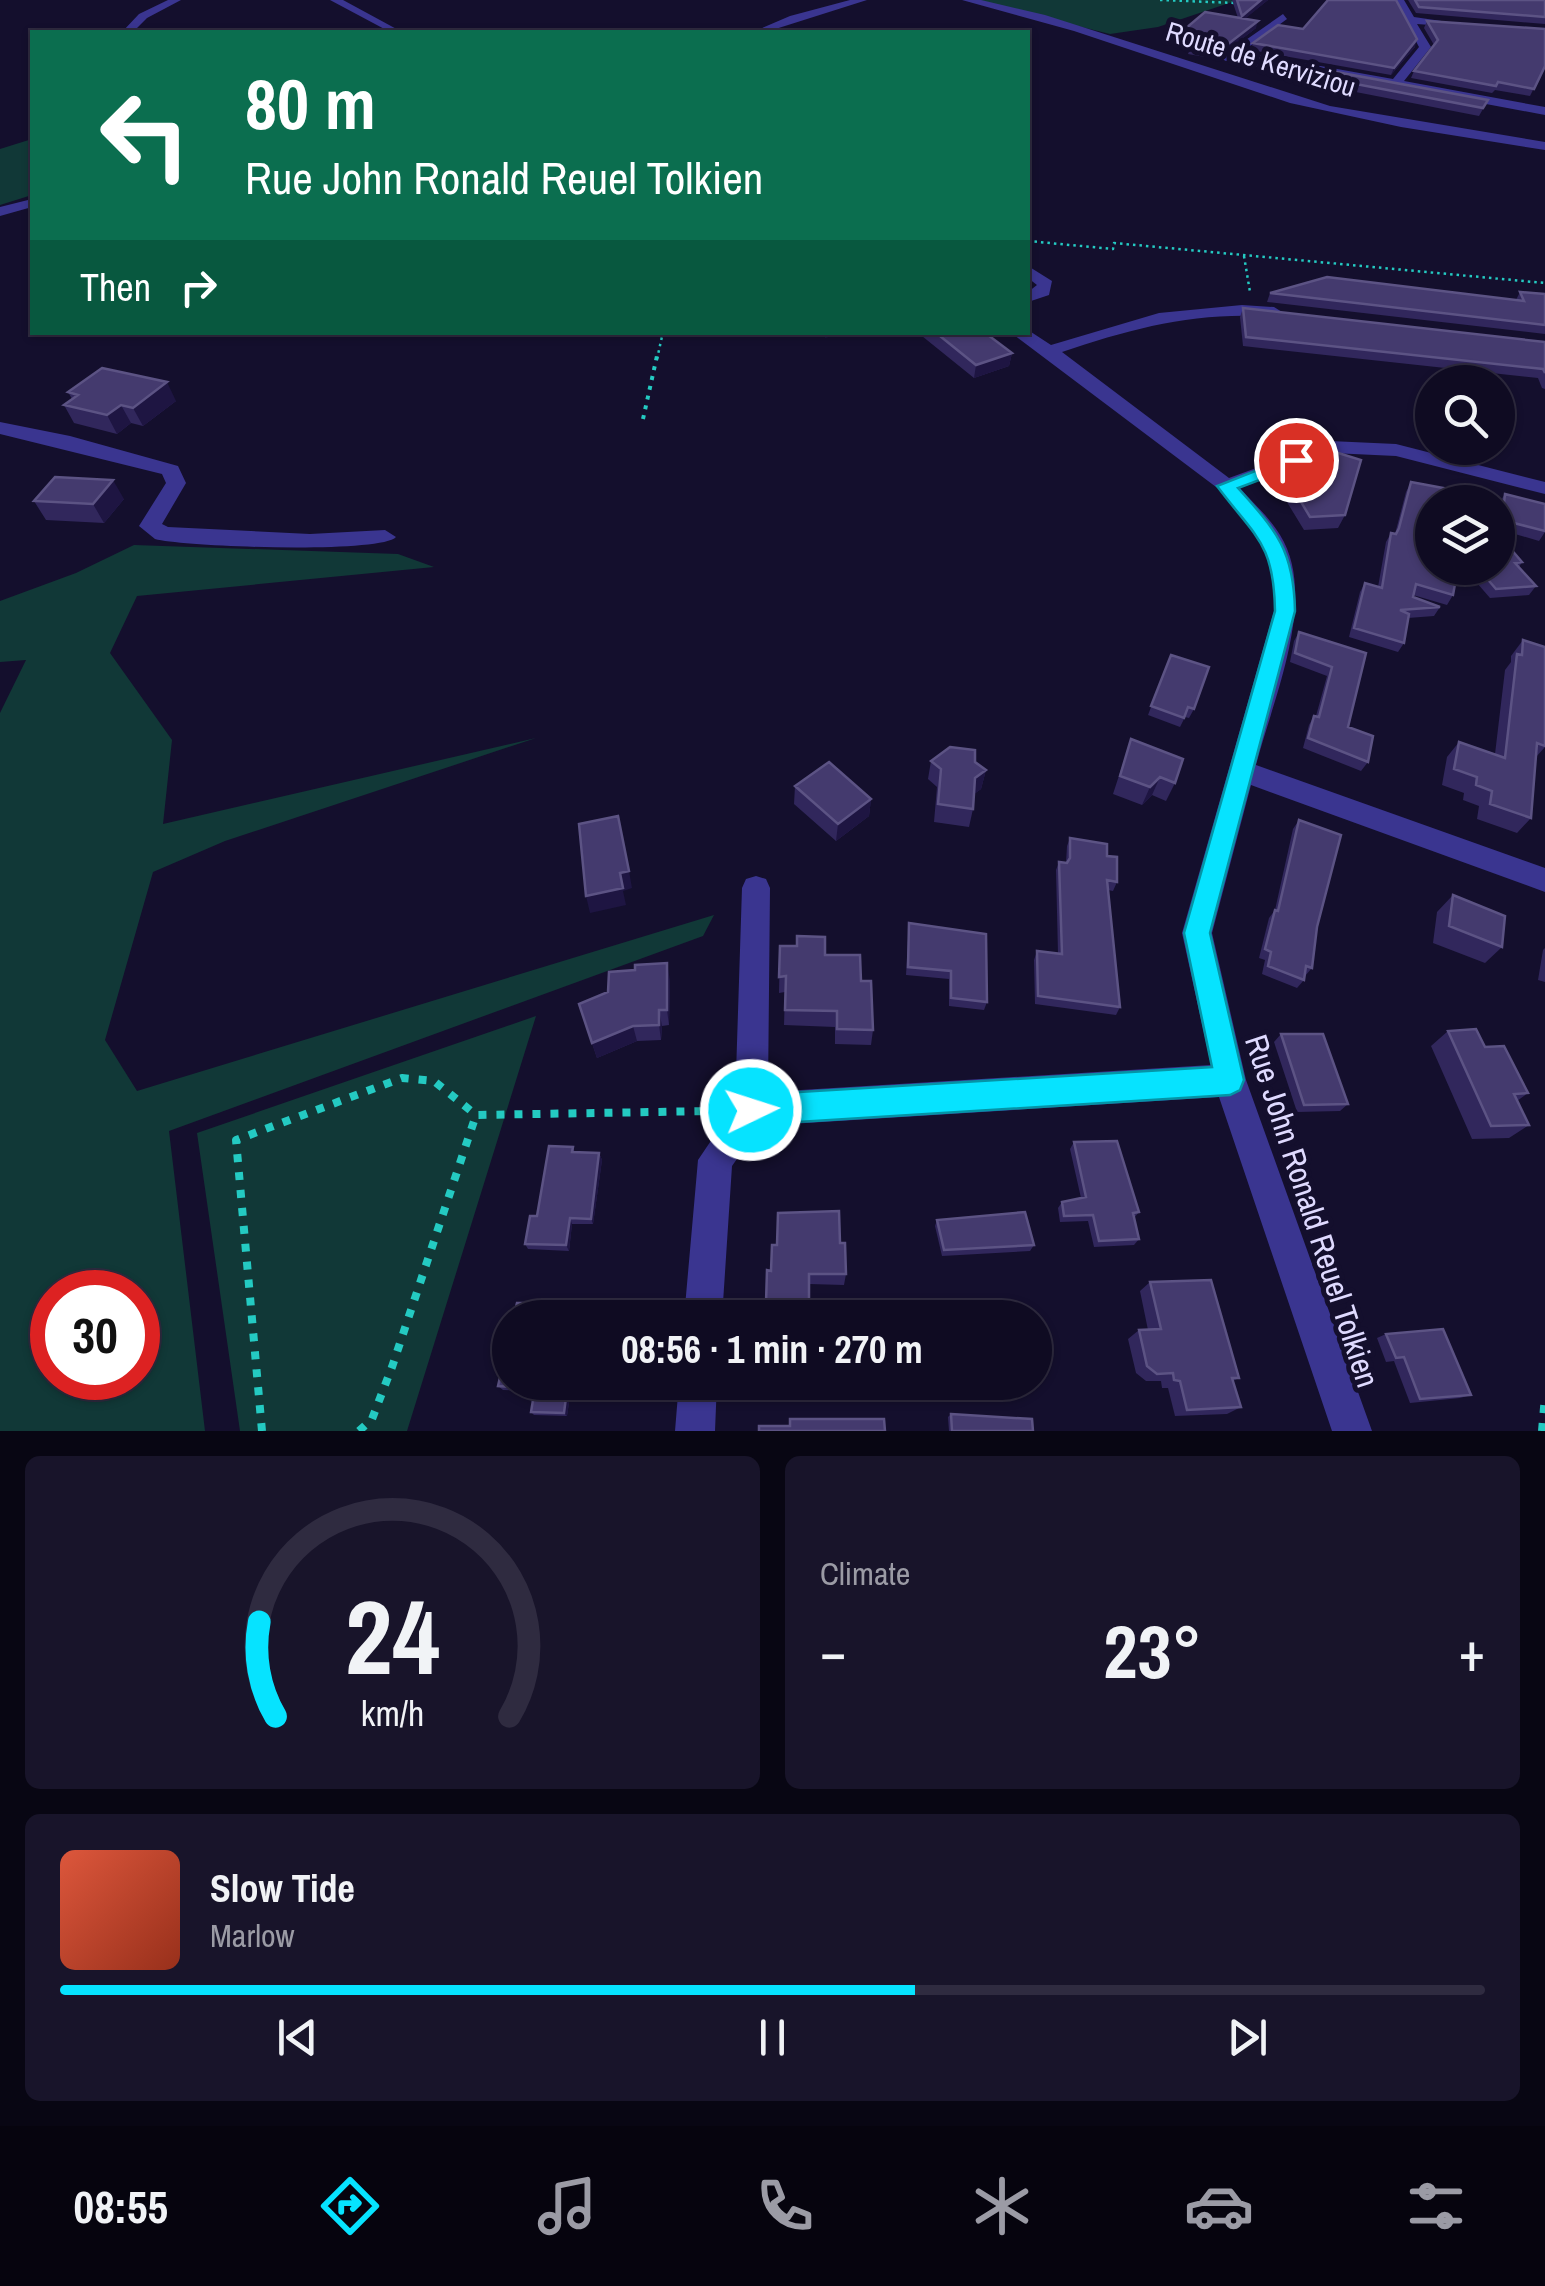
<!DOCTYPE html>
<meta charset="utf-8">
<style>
:root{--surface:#0f0b22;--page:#18142a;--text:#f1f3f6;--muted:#9b9ba5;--line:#2f2b40;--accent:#06e3ff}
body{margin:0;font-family:"Archivo Narrow",sans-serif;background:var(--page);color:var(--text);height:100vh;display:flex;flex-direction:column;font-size:38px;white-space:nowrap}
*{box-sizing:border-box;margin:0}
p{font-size:32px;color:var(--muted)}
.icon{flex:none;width:55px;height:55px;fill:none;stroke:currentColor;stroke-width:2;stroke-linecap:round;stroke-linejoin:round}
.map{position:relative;height:1431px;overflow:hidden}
.sheet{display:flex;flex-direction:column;gap:25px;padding:25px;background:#080613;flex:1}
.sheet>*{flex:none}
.hud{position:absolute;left:30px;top:30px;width:1000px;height:305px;border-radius:0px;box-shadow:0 2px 8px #0004,0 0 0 2px var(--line);background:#0b6e4f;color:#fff;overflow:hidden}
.buttons{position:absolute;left:1415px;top:365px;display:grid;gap:20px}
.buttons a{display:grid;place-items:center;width:100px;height:100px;border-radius:50%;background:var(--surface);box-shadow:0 2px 8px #0004,0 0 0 2px var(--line);font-size:50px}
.speed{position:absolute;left:30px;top:1270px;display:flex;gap:20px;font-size:50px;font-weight:700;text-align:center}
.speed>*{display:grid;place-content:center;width:130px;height:130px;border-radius:50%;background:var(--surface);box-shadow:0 2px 8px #0004,0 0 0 2px var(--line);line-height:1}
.speed .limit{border:15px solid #d22;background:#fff;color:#111}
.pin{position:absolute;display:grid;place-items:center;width:85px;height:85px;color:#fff;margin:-42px;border:5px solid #fff;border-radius:50%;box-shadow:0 2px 10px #0007}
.me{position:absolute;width:110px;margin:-55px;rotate:86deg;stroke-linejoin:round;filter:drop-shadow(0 0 8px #0008)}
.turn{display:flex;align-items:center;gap:35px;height:210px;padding:0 50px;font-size:45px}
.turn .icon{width:130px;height:130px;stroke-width:2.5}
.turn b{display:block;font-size:70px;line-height:85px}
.then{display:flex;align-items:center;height:95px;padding:0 50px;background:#0003;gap:20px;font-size:38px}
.big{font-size:75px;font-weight:700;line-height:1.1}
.sheet .tile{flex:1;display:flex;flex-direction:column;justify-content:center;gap:15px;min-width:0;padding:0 35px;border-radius:15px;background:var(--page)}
.sheet .dial{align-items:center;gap:0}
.dial svg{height:260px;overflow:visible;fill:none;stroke:var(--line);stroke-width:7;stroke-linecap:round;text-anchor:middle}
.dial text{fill:var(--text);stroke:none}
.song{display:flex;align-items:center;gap:30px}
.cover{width:120px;height:120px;border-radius:15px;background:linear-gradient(135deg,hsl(10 70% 55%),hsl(10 70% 35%))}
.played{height:10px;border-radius:5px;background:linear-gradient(90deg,var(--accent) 60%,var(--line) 60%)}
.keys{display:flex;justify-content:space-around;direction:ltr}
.heat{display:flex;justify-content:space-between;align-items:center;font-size:55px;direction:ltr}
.sheet .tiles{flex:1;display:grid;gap:25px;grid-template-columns:1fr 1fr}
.tile:last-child{grid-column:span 2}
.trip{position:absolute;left:492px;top:1300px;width:560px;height:100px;border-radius:50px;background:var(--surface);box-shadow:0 2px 8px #0004,0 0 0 2px var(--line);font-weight:700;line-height:100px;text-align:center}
.dock{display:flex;height:160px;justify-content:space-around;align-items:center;background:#06040e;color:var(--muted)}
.dock .icon{width:70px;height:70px}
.dock .on{color:var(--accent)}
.dock b{font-size:45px;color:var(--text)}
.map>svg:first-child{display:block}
.green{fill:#113837;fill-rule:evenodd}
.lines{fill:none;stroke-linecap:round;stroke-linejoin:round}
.path-far2{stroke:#24cac2;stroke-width:2.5;stroke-dasharray:2.5 4;stroke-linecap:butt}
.path-far1{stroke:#24cac2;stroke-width:4;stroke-dasharray:4 6;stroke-linecap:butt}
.path{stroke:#24cac2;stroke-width:8;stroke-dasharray:8 10;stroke-linecap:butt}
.minor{fill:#3a3590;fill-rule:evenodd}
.wall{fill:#31275c}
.shaded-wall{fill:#1e1542}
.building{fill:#443a6e;stroke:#5c5384;stroke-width:2.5}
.route{fill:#06e3ff;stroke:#0494a6;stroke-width:2.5}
.labels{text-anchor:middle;stroke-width:10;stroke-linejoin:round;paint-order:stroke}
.far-street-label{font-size:28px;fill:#dfdaff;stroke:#140f2d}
.street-label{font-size:32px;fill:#dfdaff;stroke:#140f2d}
</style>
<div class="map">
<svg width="1545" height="1431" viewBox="0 0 1545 1431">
<rect width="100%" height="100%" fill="#140f2d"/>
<path class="green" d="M973,0H1231L1235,1L1158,27L1110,34Z
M32,139V195L0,205V149Z
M134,545L398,554L434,567L137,596L110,653L172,740L163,824L536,738L225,841L153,872L105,1040L137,1091L714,915L703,936L169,1131L205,1431H0V713L26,660L0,662V601L76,573ZM52,1292H138V1378H52Z
M536,1016L407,1431H240L197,1133Z"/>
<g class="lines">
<path class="path-far2" d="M1160,0L1236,3
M1028,241L1113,249L1114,243L1545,283
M1244,256L1250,292
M657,359L663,332"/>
<path class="path-far1" d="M643,419L657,356"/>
<path class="path" d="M262,1431L236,1140L402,1078L434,1081L476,1115L713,1111
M359,1431L372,1419L392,1367L476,1115
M1542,1431L1545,1396"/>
<path class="minor" d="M168,0H181L147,18L133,32H122L139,14Z
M330,0H343L402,32H390Z
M850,0H867L766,32H753L790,16Z
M962,0H981L1045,15L1330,106L1545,142V150L1401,127L1290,103L1074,31Z
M1394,0H1404L1414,17L1462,24L1457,27L1417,24L1431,47L1404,81L1545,107V115L1235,57L1226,61L1220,58L1283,14L1287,19L1242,52L1393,79L1419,47Z
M32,199V207L0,216V207Z
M1028,266L1052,281L1049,295L1028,302V292L1037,285L1028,278Z
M1242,305L1274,307L1282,312L1274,317C1198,311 1133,328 1062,352L1229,478L1330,441L1396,444L1545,482V494L1396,456L1332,453L1240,488C1253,503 1270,518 1280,535C1319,597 1273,699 1256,765L1545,868V892L1251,785L1212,933L1246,1080L1372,1431H1332L1219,1097L760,1126L732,1166L722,1318H684L698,1160L735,1105L742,888L746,879L756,876L766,879L770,888L768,1092L1211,1065L1182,933L1274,611V573L1261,539L1220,490L1010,332L1028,330L1051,345L1159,313Z
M0,422L70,436L178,466L186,483L162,524L168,527L310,534L385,530L396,537C380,554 185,547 155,539L139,526L166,483L162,474L0,434Z
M679,1382H717L715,1431H675Z"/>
</g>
<path class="wall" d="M1232,0H1268L1244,19L1256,28L1216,59L1188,54L1192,44L1177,41L1179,34L1238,18Z
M1408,0H1545V24L1416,13Z
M1427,21L1545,66L1530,96L1495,90L1492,93L1411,78L1414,71L1434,45L1424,28Z
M1303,29L1415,47L1391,75L1251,50L1253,43Z
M1236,54L1488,100L1479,116L1289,79L1291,74L1234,62Z
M1520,292L1545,294V334L1267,302L1270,293L1516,300Z
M1243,308L1545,342V389L1542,388L1538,378L1243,346L1240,317Z
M917,332H985L1012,353L1009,366L974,378Z
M68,392L176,401L143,426L131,423L117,434L74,423L64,405L72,399Z
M1335,452L1345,515L1338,528L1304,530L1282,494L1288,480H1310L1316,465L1328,468Z
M1411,482L1432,502L1453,595L1447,605L1413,595V597L1440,607L1434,616L1408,618L1404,643L1398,652L1349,637L1360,592L1365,583L1378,587L1386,542L1391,533L1395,534L1406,492Z
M1505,494L1545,504V532L1539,541L1498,529L1499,503Z
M124,499L104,523L46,520L34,501Z
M1498,534L1522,562L1519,567L1536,586L1529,595L1490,598L1464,568H1498Z
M1299,632L1366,653L1348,727L1368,762L1361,771L1303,748L1309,725L1314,716H1316L1327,676L1290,662L1294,641Z
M1523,640L1545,647V747L1536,757L1531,818L1517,833L1477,819L1479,806L1463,800L1464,793L1442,785L1447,757L1459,742L1495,754L1505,670L1511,662V656Z
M1171,655L1194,709L1189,718L1185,717L1180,727L1148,715Z
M1131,739L1175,783L1166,801L1152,795L1142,805L1113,794Z
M931,761L975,762L986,770L981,789L974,794L973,809L969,827L934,822L937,787L928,779Z
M795,786L871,799L869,816L836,841L794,804Z
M1299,820L1317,927L1312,968L1305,976L1304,980L1297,988L1262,974L1265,960L1259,958L1269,918L1275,910L1293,829Z
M1070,838L1107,856L1117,882L1113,891L1108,890L1120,1007L1116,1015L1035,1004L1034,960L1037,951L1058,954L1056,870L1059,862L1066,863L1067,846Z
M1453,895L1502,947L1485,963L1433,943L1437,912Z
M909,923L987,1002L984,1010L949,1006V979L906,975Z
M780,946L825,955L861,981L873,1030L871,1045L835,1044V1027L784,1025L785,992L779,993Z
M1545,948V982L1538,980L1543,950Z
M670,980L669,1025L662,1026L661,1040L637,1041L597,1058L579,1004Z
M1448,1031L1485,1047L1528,1093L1517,1101L1529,1125L1509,1138L1472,1139L1431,1046Z
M1281,1034L1348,1104L1340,1111L1297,1112L1274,1042Z
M1074,1142L1139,1212L1134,1218L1139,1239L1134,1245L1094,1247L1088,1221L1060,1222L1058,1208L1062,1202L1081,1198L1070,1149Z
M573,1147L575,1153H599L602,1160L593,1224H572L569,1251L528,1249L525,1244L537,1216Z
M937,1220L1034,1245L1030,1251L942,1256L935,1226Z
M840,1243L846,1274L844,1285L809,1284L808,1313L766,1312L767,1270L771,1271L777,1245Z
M1150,1282L1239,1378L1233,1381L1241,1407L1227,1414L1175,1416L1168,1388H1162L1161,1381H1146L1136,1373L1128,1339L1139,1330H1148L1140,1291Z
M1386,1334L1471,1395L1460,1398L1410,1403L1394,1361L1386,1362L1377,1338Z
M572,1382L567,1416L534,1415L531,1412L534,1391L503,1390L498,1386Z
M951,1414L1033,1431H949L948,1417Z"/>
<path class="shaded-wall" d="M1261,0H1268L1240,23L1242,16Z
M1258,21L1256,28L1216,59L1219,51Z
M1417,39L1415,47L1391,75L1394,68Z
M826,332H847L825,338Z
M1012,353L1009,366L974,378L976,365Z
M167,382L176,401L143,426L133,408Z
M121,405L131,423L117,434L107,415Z
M113,480L124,499L104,523L93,504Z
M986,770L981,789L970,797L975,778Z
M1160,777L1152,795L1142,805L1150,787Z
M871,799L869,816L836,841L838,824Z
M629,871L632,888L623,891L626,905L590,913L586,896L620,873Z
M667,963L670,980L669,1025L667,1010Z
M659,1010L662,1026L661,1040L659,1025Z
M633,1026L637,1041L597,1058L592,1043Z
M599,1153L602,1160L593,1224L591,1219Z
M570,1218L572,1224L569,1251L566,1245Z
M543,1303L547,1308L545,1318L541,1317Z
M568,1382H572L567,1416L564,1413Z"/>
<path class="building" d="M1237,0H1261L1242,16Z
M1328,0H1396L1417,39L1394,68L1253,43L1278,25L1303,29Z
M1415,0H1545V17L1419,7Z
M1205,12L1258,21L1219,51L1190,46L1198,38L1179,34Z
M1427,21L1545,29V66L1534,89L1498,82L1496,86L1414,71L1438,40Z
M1236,54H1238L1488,100L1483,108L1292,72L1296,67Z
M1327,277L1524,301L1520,292L1545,294V325L1270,293Z
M1243,308L1545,342V373L1543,369L1246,337Z
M935,332H984L1012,353L976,365Z
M102,368L167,382L133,408L121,405L107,415L64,405L78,395L68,392Z
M1335,452L1361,460L1345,515L1310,517L1288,480H1312L1316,465L1330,468Z
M55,477L113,480L93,504L34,501Z
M1411,482L1459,491L1470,502H1432V568H1458L1453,595L1416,584L1413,597L1440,607L1400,610L1409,614L1404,643L1354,628L1365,583L1382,588L1391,533L1396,534L1399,528Z
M1505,494L1545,504V531L1502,520Z
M1498,534L1522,562L1515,563L1536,586L1496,589L1478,568H1498Z
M1299,632L1366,653L1348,727L1373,736L1368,762L1308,738L1314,716L1319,717L1332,667L1295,653Z
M1523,640L1545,647V746L1537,743L1531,818L1490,804L1492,791L1476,785L1477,777L1454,769L1459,742L1505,758L1517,654L1522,655Z
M1171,655L1209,667L1194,709L1188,707L1184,718L1151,706Z
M1131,739L1183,759L1175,783L1160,777L1150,787L1120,776Z
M950,747L975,750V762L986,770L975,778L973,809L938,804L941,769L931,761Z
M829,762L871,799L838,824L795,786Z
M618,816L629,871L620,873L623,888L586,896L579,824Z
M1299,820L1341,835L1317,927L1312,968L1306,966L1304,980L1268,966L1271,952L1265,949L1275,910L1278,911Z
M1070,838L1107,844V856L1117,857V882L1107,880L1120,1007L1038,996L1037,951L1062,954L1059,862L1067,863L1070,858Z
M1453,895L1505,916L1502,947L1449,926Z
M909,923L986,934L987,1002L951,998V971L908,967Z
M797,936L825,937V955H860L861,981H871L873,1030L837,1029V1011L785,1010L786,976L779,977L780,946H797Z
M667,963V1010H659V1025L633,1026L592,1043L579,1004L608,992L609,972L635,970V965Z
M1476,1029L1485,1047L1504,1046L1528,1093L1514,1094L1529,1125L1491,1126L1448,1031Z
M1281,1034H1323L1348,1104L1304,1105Z
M1117,1141L1139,1212L1133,1213L1139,1239L1099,1241L1093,1215L1064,1216L1062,1202L1086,1197L1074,1142Z
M549,1146L573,1147L572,1152L599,1153L591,1219L570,1218L566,1245L525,1244L530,1216H537Z
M839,1211L840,1243H845L846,1274H809V1303H766L767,1270L771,1271L772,1245H777L778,1213Z
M1025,1212L1034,1245L944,1250L937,1220Z
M1211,1280L1239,1378H1232L1241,1407L1187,1410L1180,1381L1174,1380L1173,1373L1157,1374L1147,1366L1139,1330L1161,1329L1150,1282Z
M517,1303H543L541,1317L556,1318H513Z
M1443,1329L1471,1395L1420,1399L1404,1357L1396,1358L1386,1334Z
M510,1333V1382H568L564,1413L531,1412L535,1388L498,1386Z
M951,1414L1032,1419L1033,1431H952Z
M790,1419H884L885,1431H759V1426H790Z"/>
<path class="route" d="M1296,455L1304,460L1302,464L1238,488C1277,531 1294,551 1295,611L1210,933L1244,1080L1240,1090L1230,1095L751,1125L740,1121L736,1110L740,1100L751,1095L1212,1067L1184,933L1275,611C1274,542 1255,537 1217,486Z"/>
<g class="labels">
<g class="far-street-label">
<text transform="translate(1261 59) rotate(17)" y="10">Route de Kerviziou</text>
</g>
<g class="street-label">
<text transform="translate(1312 1211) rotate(72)" y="11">Rue John Ronald Reuel Tolkien</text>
</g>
</g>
</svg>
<div class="buttons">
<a><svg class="icon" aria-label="search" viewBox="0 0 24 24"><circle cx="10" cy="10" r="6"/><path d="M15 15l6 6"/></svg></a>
<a><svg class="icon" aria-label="layers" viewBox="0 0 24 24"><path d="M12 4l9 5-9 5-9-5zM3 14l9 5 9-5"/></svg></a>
</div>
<div class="speed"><div class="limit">30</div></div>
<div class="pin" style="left:1296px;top:460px;background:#d93025"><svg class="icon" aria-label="arrive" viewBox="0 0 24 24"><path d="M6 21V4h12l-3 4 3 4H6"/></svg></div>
<svg class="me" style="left:751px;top:1110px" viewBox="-20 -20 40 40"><circle r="17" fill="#06e3ff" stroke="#fff" stroke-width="3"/><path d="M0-11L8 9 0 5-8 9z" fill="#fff"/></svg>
<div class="trip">08:56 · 1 min · 270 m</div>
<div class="hud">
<div class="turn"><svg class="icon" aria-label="left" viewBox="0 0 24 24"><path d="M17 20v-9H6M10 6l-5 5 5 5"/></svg><div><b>80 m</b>Rue John Ronald Reuel Tolkien</div></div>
<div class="then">Then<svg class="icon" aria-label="right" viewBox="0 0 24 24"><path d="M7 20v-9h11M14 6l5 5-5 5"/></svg></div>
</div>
</div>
<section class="sheet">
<div class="tiles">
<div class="tile dial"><svg viewBox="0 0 100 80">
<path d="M14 69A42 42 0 1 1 86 69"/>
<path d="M14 69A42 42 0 0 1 9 40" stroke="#06e3ff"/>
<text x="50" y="56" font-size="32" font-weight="700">24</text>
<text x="50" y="72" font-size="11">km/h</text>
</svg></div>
<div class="tile"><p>Climate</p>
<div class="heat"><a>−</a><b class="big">23°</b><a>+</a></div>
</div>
<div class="tile">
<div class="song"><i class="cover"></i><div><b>Slow Tide</b><p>Marlow</p></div></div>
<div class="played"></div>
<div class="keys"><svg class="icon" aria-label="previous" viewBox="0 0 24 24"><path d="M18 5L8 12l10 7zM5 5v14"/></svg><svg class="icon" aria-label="pause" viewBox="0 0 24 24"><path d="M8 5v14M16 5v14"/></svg><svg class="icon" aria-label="next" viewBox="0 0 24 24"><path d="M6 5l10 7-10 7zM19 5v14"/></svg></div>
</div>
</div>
</section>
<nav class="dock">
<b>08:55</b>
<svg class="icon on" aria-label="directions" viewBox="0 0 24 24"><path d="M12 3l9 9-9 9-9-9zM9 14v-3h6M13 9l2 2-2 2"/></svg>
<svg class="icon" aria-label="music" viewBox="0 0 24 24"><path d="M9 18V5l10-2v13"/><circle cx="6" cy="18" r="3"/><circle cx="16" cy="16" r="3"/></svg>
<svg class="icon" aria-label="phone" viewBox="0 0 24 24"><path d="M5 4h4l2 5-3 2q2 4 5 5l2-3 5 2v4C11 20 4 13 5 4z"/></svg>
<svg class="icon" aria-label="climate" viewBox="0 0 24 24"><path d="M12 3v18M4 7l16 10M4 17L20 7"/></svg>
<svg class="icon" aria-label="car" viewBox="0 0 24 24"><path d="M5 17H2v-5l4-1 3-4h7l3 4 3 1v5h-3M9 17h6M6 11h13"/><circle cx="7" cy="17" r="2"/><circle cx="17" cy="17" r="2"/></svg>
<svg class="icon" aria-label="filters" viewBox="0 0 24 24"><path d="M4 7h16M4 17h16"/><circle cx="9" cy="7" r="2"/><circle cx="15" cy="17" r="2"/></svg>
</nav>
